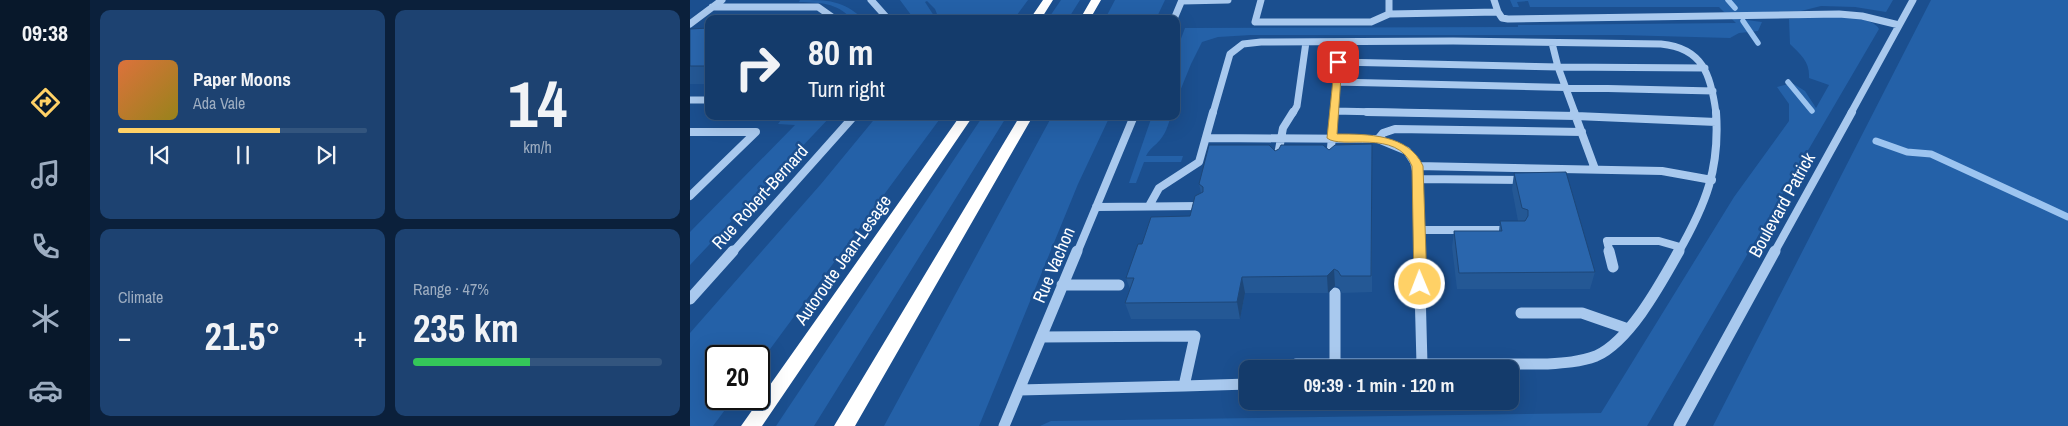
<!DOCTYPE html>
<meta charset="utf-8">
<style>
:root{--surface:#143b6b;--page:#1d4271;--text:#f1f3f6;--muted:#9dadc1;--line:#33557e;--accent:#ffd166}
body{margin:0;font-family:"Archivo Narrow",sans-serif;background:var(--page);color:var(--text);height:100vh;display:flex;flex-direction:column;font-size:19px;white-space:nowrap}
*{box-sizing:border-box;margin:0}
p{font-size:16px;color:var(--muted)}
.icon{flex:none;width:28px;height:28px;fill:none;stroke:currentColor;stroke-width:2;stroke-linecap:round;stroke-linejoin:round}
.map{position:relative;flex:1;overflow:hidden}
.panel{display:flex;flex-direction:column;gap:10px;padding:10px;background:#0b203b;width:600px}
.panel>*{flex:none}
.hud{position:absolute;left:15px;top:15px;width:475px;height:105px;border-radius:10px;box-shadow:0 5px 20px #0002,0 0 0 1px var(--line);background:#143b6b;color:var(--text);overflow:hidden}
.speed{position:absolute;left:15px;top:345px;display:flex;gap:10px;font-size:25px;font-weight:700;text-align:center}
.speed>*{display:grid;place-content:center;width:65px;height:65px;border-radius:50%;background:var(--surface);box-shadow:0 5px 20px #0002,0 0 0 1px var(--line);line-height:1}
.speed .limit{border:2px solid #111;border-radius:8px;background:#fff;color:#111}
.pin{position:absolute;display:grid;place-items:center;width:42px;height:42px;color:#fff;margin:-21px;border-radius:10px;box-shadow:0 2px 8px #0006}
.me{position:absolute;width:55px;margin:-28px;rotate:359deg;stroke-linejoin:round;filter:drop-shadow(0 0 4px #0008)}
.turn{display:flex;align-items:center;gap:18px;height:105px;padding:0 20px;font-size:22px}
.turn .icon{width:65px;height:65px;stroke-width:2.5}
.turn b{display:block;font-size:35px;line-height:42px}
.big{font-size:38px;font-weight:700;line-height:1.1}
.panel .tile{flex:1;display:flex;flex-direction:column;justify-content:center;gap:8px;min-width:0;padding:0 18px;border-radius:10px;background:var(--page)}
.panel .dial{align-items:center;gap:0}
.dial b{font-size:65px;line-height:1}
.song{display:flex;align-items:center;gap:15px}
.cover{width:60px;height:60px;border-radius:8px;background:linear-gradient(135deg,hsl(20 70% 55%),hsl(50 70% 35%))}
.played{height:5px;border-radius:2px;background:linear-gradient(90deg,var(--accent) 65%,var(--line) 65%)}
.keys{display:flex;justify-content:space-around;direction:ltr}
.heat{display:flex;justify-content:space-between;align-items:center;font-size:28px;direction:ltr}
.charge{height:8px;border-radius:4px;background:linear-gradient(90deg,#34c759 47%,var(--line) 0)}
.panel .tiles{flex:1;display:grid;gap:10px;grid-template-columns:repeat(2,1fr)}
.trip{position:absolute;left:549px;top:360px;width:280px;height:50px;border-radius:10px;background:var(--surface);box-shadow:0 5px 20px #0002,0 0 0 1px var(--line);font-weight:700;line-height:50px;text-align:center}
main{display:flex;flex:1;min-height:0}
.menu{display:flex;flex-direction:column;width:90px;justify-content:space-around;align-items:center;background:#08182b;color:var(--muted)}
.menu .icon{width:35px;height:35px}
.menu .selected{color:var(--accent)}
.menu b{font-size:22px;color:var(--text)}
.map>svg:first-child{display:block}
.green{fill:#2461a8}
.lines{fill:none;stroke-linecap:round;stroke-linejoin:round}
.stream-far1{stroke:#9cc4f0;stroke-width:5.5}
.stream{stroke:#9cc4f0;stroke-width:7}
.minor-far2{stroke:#a9c9ee;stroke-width:7}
.minor-far1{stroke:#a9c9ee;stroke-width:8}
.minor{stroke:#a9c9ee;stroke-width:11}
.highway{fill:#fff;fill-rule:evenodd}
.wall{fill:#245895}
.shaded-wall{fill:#1d4779}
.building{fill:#2a66ad;stroke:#1d4779}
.route{fill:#ffd166;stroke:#a68842}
.labels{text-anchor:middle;stroke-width:5;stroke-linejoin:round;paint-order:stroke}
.street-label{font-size:18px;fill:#fff;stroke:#1b4f8f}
</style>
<main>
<nav class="menu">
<b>09:38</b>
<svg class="icon selected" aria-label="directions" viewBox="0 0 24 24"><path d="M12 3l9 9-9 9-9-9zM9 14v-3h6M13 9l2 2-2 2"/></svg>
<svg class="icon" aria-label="music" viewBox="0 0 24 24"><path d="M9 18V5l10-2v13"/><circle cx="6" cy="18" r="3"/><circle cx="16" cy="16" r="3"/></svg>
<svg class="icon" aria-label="phone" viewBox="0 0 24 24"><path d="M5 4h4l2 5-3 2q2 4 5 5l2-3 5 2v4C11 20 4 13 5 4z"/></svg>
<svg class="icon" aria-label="climate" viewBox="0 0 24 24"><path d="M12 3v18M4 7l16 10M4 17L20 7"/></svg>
<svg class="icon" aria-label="car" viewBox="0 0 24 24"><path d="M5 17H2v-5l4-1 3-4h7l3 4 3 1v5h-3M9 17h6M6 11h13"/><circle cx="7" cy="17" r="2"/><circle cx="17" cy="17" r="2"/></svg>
</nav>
<section class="panel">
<div class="tiles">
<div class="tile">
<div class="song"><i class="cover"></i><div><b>Paper Moons</b><p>Ada Vale</p></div></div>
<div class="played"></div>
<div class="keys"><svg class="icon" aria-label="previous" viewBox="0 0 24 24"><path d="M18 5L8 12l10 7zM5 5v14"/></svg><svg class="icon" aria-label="pause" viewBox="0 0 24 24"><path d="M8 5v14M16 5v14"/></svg><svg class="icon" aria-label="next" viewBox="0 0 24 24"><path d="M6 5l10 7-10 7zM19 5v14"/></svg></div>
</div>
<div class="tile dial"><b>14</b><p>km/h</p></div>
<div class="tile"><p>Climate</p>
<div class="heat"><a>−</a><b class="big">21.5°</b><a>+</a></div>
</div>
<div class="tile"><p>Range · 47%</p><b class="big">235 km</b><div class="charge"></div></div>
</div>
</section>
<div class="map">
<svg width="1378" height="426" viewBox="0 0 1378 426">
<rect width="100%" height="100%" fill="#1b4f8f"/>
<path class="green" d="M110,0C138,0 153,0 173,19H162C146,2 130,3 109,2Z
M210,0H338L324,19H249L245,9L237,1L235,2L246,19H224Z
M371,0H390L378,19H358Z
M425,0H475L466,19H415Z
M820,0H1203L1196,12L1165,7L1131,6L1111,11L1043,13L1034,12L1029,7H840L838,1L827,2L829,7H823Z
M1241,0H1378V426H1023Z
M1118,17C1133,17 1182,14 1189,29L957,426H350L361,421L911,413L1044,197L1099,121V104L1087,87L1102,83L1115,91L1126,108L1139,85L1119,78C1120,62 1111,55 1100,44L1099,19Z
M1041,18L1072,22L1068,31L1049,33L1040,38L931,35H561L528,37L512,42L501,64L486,101V52L495,28L828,27V25L1046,23Z
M94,116H141L0,265V232L105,125L88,124Z
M187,116H252L69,364V356H26V399H43L23,426H0V333L131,184Z
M293,116H317L124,426H86Z
M362,116H420L388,184L289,426H194Z
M462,116H481C478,125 476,133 470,140C465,146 460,148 456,156H493L491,162H454L446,183H439Z"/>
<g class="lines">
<path class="stream-far1" d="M1038,0L1045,8
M1053,21L1068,43
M1098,82L1122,111"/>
<path class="stream" d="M1186,141L1217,152L1241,154L1378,217"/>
<path class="minor-far2" d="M181,0L198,19
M571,0L565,22H681L699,14L808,12L804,0
M699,0V14
M492,1L538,0
M22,7H128L145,19
M808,12L812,18L818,19L1149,14L1172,16L1209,25
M484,19L492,0
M0,24L32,0
M648,62L868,67L862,43
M646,82L1023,91
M0,100H19
M644,111L737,113
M523,113L540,54L553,44L571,42L763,41L971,44C1013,48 1021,75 1026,113
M603,113L607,106L616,42
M644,113L649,42
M885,113L868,67L1015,68
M1161,113L1223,0"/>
<path class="minor-far1" d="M677,112L886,116L1026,122
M884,112L905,169
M0,132H66L0,196
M516,138L688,139L717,151L724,162L728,179
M688,139L693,133L705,129L892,132
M587,160L593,128L603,112
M640,160L644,112
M727,166L972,171L1022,180
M459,206L469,188L509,162L523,112
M406,207L511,206
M729,230L728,179L834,180
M42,253L164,116
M387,253L444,116
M730,253L729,230H820
M920,253L917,241H969L990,247
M988,253C1016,204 1030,169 1026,112
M1084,253L1162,112"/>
<path class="minor" d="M729,251L732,364
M919,251L923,267
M372,285H429
M645,293V364
M0,299L43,251
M831,313H892L938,329
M599,369L606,364H857C873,363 890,362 906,356C940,341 971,283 989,251
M494,386L558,384
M329,390L494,386L505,336L351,337
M314,426L387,251
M989,426L1085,251"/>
<path class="highway" d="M353,0H363L351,19H340Z
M401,0H411L400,19H390Z
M270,116H283L72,426H51Z
M330,116H343L165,426H144Z"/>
</g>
<path class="wall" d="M19,28V84H0V29Z
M682,144V292L652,293L649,287L645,286L638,293H555L550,319H441L435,303L440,289L436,278L500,216L511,193L509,184L585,151L639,150Z
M824,173L905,272L900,289H767L762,247L764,231H809L810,221H828L822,189Z"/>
<path class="shaded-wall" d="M644,269L645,286L638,293L637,276Z
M552,277L555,293L550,319L547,302Z"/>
<path class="building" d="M19,28V66H0V29Z
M682,144L681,276H651L648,271L644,269L637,276L552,277L547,302L435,303L444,278H436L448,244H452L461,217L500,216L505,196L513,192V187L509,184L519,145H579L585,151L589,149L591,145H633L639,150L645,145Z
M876,172L905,272L769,273L764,231H812L810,221H835L838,216V210L832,208L824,173Z"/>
<path class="route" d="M645,60L652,62L647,134C677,134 719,134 733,166L737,284L735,288H726L724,284L722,166C707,128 651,150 637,138Z"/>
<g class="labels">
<g class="street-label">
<text transform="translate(70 197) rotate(-48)" y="6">Rue Robert-Bernard</text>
<text transform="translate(1092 205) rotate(-61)" y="6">Boulevard Patrick</text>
<text transform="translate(153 260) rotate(-55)" y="6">Autoroute Jean-Lesage</text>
<text transform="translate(364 265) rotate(-67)" y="6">Rue Vachon</text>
</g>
</g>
</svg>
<div class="speed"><div class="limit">20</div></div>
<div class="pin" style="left:648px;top:62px;background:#d93025"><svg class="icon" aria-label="arrive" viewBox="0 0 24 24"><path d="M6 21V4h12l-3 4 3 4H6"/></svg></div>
<svg class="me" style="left:730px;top:284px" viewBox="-20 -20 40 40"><circle r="17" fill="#ffd166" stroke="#fff" stroke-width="3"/><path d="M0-11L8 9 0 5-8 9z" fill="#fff"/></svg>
<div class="trip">09:39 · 1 min · 120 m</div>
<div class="hud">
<div class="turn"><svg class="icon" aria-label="right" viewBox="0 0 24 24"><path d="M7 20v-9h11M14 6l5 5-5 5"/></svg><div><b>80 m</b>Turn right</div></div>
</div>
</div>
</main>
